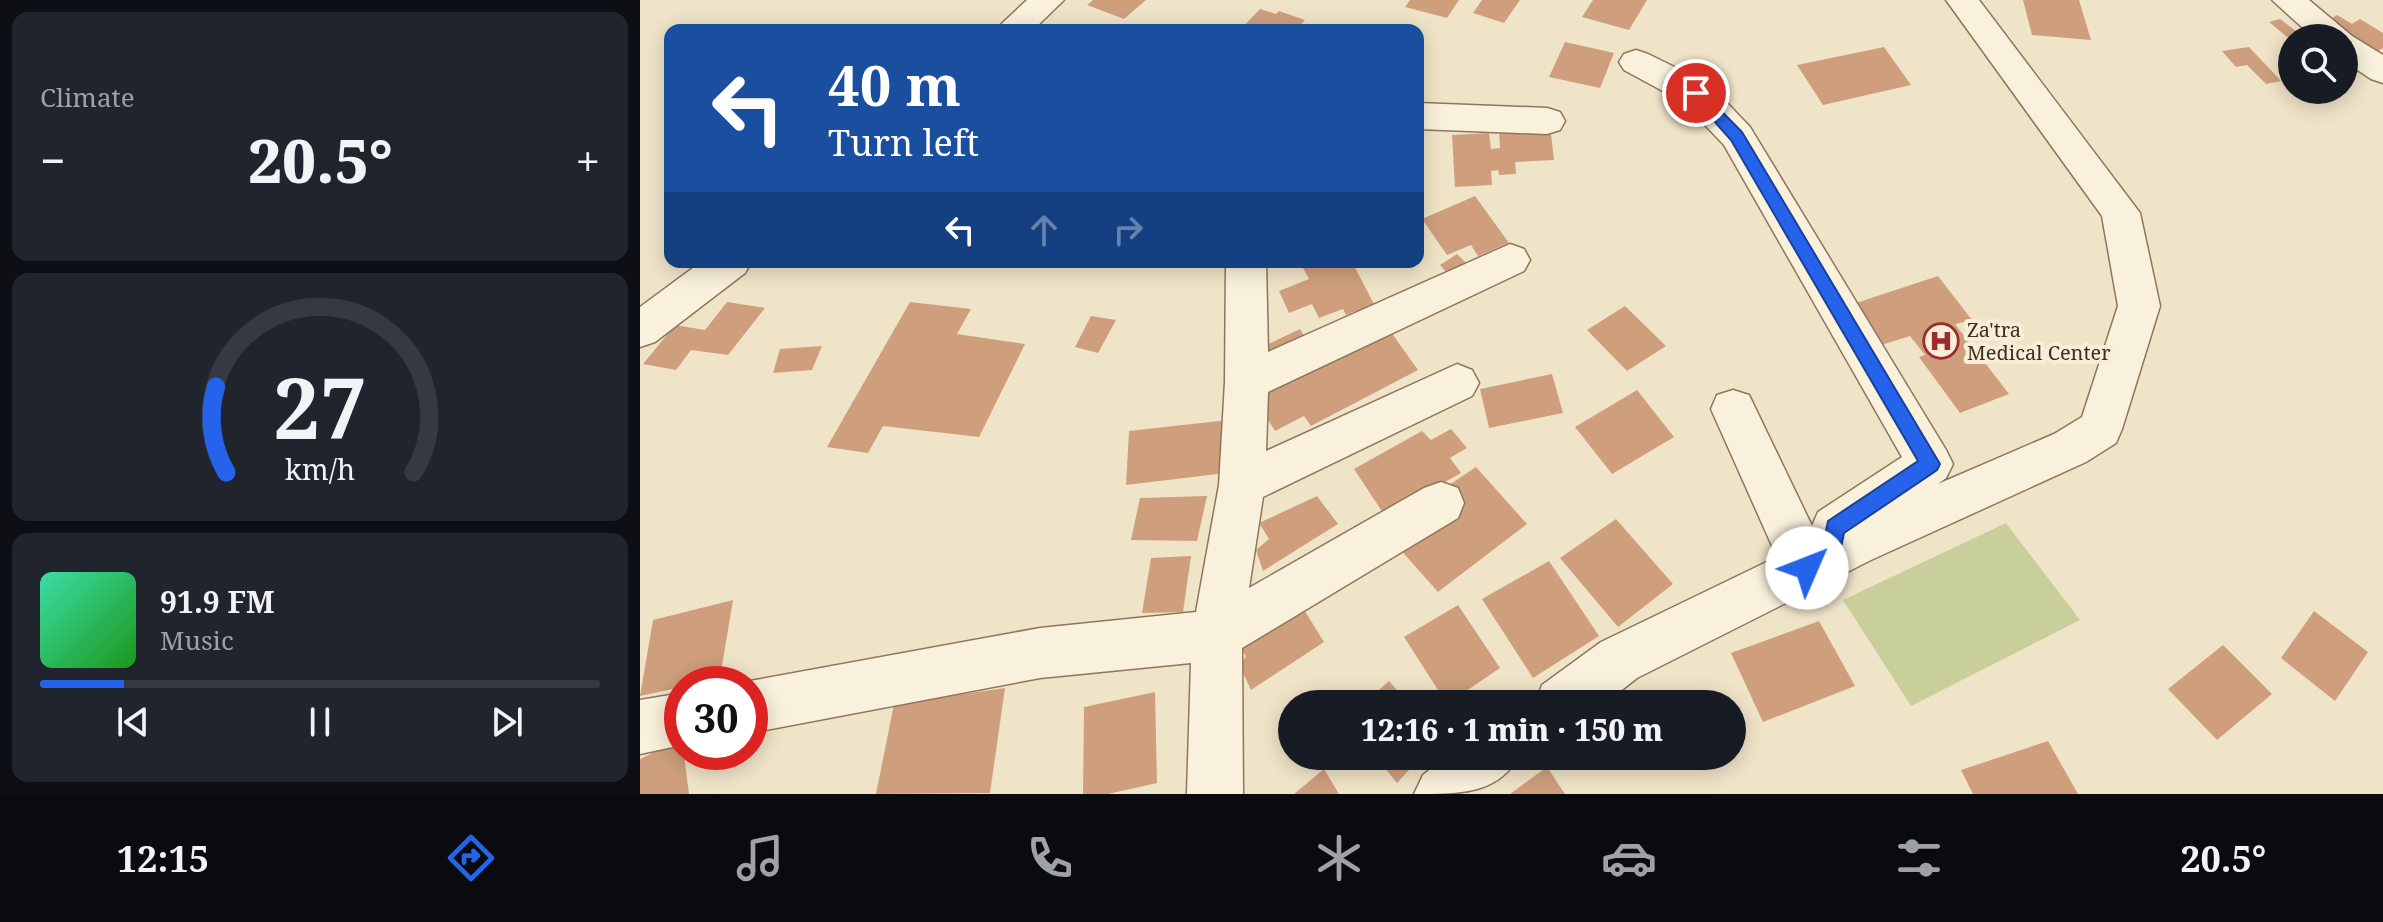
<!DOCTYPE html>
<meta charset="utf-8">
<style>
:root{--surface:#171b24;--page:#20242c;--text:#f1f3f6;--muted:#9ea1a6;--line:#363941;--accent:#2563eb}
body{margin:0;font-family:"Noto Serif",serif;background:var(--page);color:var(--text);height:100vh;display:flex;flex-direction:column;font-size:30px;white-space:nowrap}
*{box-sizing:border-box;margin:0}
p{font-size:26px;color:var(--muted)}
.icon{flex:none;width:44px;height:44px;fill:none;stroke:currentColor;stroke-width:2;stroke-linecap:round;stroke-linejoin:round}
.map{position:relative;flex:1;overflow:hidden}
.panel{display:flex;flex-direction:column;gap:12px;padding:12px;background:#0d0f14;width:640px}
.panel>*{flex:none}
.top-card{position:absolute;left:24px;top:24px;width:760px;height:244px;border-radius:16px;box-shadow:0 4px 20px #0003;background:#1a4fa0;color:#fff;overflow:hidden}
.fabs{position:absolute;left:1638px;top:24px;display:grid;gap:16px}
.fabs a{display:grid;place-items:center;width:80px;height:80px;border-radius:50%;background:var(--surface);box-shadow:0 4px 20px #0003;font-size:40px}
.speed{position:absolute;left:24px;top:666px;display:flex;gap:16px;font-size:40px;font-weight:700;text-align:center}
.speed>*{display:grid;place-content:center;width:104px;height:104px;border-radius:50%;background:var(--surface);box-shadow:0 4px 20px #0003;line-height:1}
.speed .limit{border:12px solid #d22;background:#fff;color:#111}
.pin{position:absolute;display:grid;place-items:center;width:68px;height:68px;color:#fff;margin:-34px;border:4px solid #fff;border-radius:50%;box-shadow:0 2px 8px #0007}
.me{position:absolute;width:88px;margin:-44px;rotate:46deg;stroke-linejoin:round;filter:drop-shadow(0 0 6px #0008)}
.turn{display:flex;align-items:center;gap:28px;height:168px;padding:0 32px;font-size:36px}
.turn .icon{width:104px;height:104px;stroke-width:2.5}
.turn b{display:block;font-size:56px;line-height:68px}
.lanes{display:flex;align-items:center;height:76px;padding:0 32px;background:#0003;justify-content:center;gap:40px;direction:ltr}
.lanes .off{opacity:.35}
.big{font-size:60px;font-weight:800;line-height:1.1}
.panel .widget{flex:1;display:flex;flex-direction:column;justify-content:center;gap:12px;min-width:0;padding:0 28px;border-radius:16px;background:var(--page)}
.panel .dial{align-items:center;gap:0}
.dial svg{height:208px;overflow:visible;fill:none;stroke:var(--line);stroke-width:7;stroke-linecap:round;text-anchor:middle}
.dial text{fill:var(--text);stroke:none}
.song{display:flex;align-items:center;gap:24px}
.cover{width:96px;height:96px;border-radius:12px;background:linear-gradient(135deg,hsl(160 70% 55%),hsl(120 70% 35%))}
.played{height:8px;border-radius:4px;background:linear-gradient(90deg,var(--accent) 15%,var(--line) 15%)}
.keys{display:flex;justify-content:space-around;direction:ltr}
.heat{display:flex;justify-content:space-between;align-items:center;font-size:44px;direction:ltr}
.trip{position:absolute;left:638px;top:690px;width:468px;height:80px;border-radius:40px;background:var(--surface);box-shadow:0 4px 20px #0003;font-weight:800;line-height:80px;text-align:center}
.dock{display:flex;height:128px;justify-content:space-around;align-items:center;background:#090b0e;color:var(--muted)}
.dock .icon{width:56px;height:56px}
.dock .selected{color:var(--accent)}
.dock b{font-size:36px;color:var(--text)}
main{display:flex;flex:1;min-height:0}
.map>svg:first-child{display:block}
.green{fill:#c9cf9b}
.building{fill:#cf9f7d}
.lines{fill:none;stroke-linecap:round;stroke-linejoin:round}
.minor-casing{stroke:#8d765c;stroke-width:3}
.minor{fill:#faf1dc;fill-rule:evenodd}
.route{fill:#2563eb;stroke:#184099;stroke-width:2}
.labels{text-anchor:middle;stroke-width:8;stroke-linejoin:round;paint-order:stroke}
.poi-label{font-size:20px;fill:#3d2e20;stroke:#f7eed8;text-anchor:start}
</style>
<main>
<section class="panel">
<div class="widget"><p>Climate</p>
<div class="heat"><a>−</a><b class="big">20.5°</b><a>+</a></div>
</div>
<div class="widget dial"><svg viewBox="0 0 100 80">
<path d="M14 69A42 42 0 1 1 86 69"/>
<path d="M14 69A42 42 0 0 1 10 36" stroke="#2563eb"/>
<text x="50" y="56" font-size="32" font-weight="700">27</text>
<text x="50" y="72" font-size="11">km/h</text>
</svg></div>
<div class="widget">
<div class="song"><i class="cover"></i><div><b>91.9 FM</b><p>Music</p></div></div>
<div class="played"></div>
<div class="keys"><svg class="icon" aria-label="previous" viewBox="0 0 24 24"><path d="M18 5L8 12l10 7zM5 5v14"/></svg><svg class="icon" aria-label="pause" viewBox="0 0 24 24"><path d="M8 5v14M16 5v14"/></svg><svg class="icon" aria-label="next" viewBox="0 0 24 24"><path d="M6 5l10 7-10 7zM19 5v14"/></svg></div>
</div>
</section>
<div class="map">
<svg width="1743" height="794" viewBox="0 0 1743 794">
<rect width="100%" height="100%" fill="#f0e4c8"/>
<path class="green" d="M1366,523L1440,620L1271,706L1203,600Z"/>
<path class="building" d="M453,0H506L484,19L447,5Z
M770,0H819L807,18L765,7Z
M842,0H880L864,23L833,13Z
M953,0H1007L989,30L942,17Z
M1383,0H1439L1451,40L1392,35Z
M620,9L636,14L639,11L665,20L656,30H600Z
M1697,15L1712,24L1720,19L1743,33V48L1734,54L1684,23Z
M1640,19L1665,38H1652V41L1629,22Z
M925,42L974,53L960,88L909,77Z
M1244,47L1271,85L1183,105L1157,65Z
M1609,47L1641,81L1626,84L1607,65L1596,67L1582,51Z
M910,126L914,160L875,162L876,174L859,175L858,170L851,171L852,185L815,187L812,135L849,133L851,149L860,148L859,129Z
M835,196L869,243L838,256L831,245L807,255L782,219Z
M817,254L832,269L814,281L800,265Z
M678,262H692L695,268L712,262L734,304L706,315L703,309L679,318L672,304L649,313L639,291L669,279L663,268Z
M1298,276L1332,320L1315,324L1369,394L1320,413L1279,357L1285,355L1270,336L1235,347L1207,306Z
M87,302L125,308L88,355L51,350L36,370L3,364L35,325L65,330Z
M270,302L331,309L317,334L385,344L339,437L243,426L228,453L187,447Z
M985,306L1026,346L987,371L947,330Z
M451,316L476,320L458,353L435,347Z
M660,329L669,344L633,362L624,346Z
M751,332L778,370L671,426L664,416L635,431L614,396L698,352L702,358Z
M182,346L172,370L133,373L140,349Z
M912,374L923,413L849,428L840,389Z
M997,390L1034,437L972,474L935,427Z
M597,419L594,472L486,485L489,431Z
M811,429L827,448L810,458L821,473L745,516L714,469L782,431L791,440Z
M836,467L887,524L798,592L758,547L803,489Z
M567,496L557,541L491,540L500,498Z
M677,496L698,524L623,571L616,550L629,539L619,523Z
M976,519L1033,584L978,627L920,558Z
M551,556L543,612L502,613L511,558Z
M909,561L959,636L893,678L842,599Z
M655,595L684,642L611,690L599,664L606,657L594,634Z
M93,600L80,678L42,684V687L0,696L13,620Z
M818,605L860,668L807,704L764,637Z
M1674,611L1728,652L1695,701L1641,658Z
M1179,621L1215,686L1123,722L1091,653Z
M1583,645L1632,694L1577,740L1528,689Z
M749,681L769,704H723Z
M365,688L350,793L236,794L254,704Z
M515,692L517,783L468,794H443L444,707Z
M42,739L49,794H0V759Z
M1408,741L1438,794H1333L1321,770Z
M735,756H782L757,783Z
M907,767L925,794H870Z
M684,769L699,794H654Z"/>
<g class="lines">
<defs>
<path id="minor" d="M387,0H424L393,30H355Z
M1306,0H1339L1500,213L1520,306L1482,429L1476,443L1446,462L1231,560L997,678L964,704H895L902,685L961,642L1137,557L1071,409L1077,395L1093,390L1109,395L1172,526L1178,512L1262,457L1084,145L1043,102L984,70L979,62L984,54L996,50L1008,54L1069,84L1110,127L1306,450L1313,464L1306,478L1298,484L1414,434L1442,417L1478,306L1462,216Z
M1632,0H1669L1712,36L1743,55V83L1731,79L1704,61V38H1674Z
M778,103L907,108L920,112L925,121L920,130L907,134L778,129Z
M870,244L884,249L890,260L884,271L628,392L626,451L817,364L832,370L839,383L832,396L623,497L609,588L784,488L801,482L818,488L824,503L818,518L602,648L603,794H547L551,663L400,678L110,733V684H102L110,681L400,628L556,612L579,485L585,382L586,262H626L628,352Z
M61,262H111L105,273L15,342L0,347V307Z
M42,693V745L0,754V700Z
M807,756H879C858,794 821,794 774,794L783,775Z"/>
</defs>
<use href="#minor" class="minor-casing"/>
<use href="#minor" class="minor"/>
</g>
<path class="route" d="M1056,88L1061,90L1102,132L1300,464L1297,470L1204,533L1198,562L1167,577L1160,574L1157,568L1160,561L1182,550L1188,521L1278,461L1091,140L1049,93Z"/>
<defs>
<symbol id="hospital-ring" viewBox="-11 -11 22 22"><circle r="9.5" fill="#f7eed8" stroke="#9e2a2b" stroke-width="1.5"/><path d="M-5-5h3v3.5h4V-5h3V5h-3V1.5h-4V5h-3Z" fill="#9e2a2b"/></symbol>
</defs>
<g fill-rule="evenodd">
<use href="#hospital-ring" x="1281" y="321" width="40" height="40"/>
</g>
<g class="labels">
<g class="poi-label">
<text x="1327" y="337">Za'tra<tspan x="1327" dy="23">Medical Center</tspan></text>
</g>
</g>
</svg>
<div class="fabs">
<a><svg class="icon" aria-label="search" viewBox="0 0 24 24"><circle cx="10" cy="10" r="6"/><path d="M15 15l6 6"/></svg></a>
</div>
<div class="speed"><div class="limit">30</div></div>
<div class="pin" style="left:1056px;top:93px;background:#d93025"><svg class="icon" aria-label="arrive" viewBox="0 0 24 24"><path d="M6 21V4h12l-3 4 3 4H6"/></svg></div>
<svg class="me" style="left:1167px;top:568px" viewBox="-20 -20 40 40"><circle r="19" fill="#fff"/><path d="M0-13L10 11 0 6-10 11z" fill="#2563eb"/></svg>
<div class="trip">12:16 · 1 min · 150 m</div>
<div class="top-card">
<div class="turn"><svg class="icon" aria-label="left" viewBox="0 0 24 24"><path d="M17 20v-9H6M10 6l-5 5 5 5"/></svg><div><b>40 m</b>Turn left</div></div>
<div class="lanes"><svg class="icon" aria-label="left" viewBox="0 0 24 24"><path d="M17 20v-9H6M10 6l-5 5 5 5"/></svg><svg class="icon off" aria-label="ahead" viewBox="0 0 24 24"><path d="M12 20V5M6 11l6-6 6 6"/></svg><svg class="icon off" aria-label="right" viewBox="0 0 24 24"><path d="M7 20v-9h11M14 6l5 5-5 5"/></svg></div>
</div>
</div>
</main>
<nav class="dock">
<b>12:15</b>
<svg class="icon selected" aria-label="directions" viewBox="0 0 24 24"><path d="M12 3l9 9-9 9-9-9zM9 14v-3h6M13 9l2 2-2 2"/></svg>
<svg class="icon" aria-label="music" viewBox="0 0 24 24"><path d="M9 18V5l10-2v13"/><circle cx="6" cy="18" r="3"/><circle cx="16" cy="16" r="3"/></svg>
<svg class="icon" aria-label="phone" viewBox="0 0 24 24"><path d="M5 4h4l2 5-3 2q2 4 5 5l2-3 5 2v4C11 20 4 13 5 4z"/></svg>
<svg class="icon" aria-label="climate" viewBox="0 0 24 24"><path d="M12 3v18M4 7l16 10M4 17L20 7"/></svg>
<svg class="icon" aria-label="car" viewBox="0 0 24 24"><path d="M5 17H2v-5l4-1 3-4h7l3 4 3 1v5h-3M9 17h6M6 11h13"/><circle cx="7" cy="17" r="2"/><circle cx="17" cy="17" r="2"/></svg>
<svg class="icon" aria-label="filters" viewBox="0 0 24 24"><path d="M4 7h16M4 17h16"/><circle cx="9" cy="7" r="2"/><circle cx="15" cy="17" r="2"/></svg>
<b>20.5°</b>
</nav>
